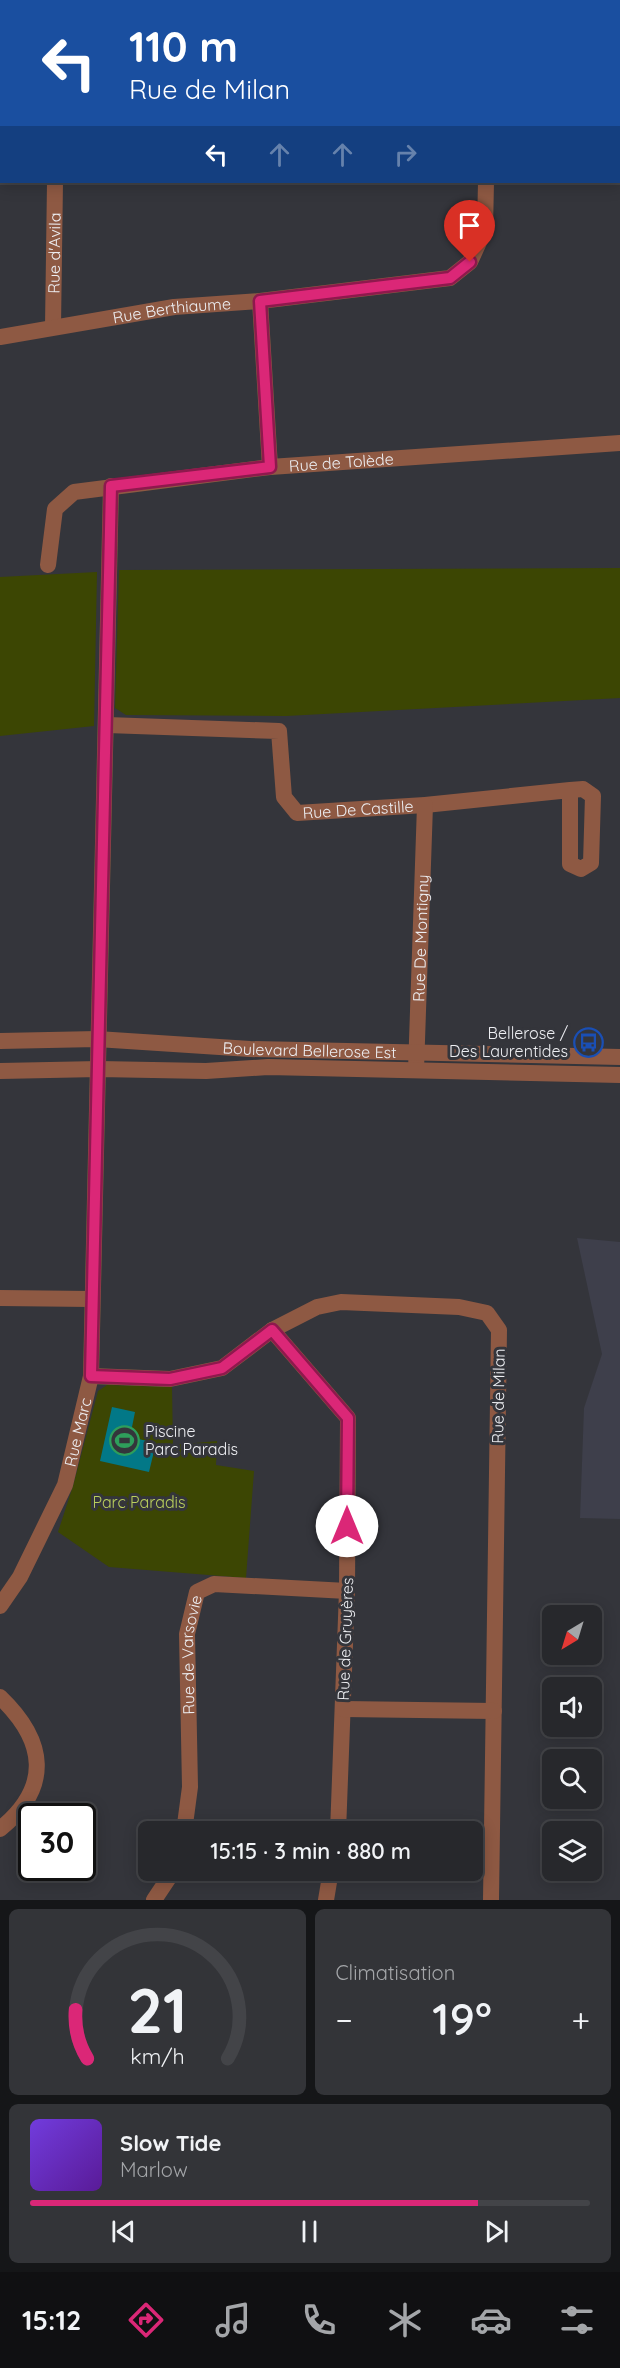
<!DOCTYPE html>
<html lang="fr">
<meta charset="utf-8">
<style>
:root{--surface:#27282c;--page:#333438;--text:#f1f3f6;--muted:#a4a6a9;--line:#434448;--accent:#db2777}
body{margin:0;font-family:Quicksand,sans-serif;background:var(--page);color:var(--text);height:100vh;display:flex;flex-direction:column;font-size:22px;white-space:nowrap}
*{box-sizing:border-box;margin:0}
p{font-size:20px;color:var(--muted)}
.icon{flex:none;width:33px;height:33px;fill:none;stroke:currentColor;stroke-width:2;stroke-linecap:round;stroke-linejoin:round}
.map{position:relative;height:1900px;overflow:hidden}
.details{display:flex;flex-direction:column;gap:9px;padding:9px;background:#151618;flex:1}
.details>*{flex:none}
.banner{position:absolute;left:0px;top:0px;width:621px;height:183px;box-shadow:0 3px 15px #0003,0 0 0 2px var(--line);background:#1a4fa0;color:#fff;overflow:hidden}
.needle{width:39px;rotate:218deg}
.buttons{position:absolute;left:542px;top:1605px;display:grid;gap:12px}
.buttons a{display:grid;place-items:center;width:60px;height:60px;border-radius:9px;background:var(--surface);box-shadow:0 3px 15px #0003,0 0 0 2px var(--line);font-size:30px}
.speed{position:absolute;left:18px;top:1803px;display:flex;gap:12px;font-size:30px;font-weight:700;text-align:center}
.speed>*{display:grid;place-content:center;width:78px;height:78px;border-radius:50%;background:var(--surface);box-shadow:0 3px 15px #0003,0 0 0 2px var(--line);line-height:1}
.speed .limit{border:3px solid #111;border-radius:9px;background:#fff;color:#111}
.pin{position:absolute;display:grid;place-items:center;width:51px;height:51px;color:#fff;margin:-62px -26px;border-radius:50% 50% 50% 0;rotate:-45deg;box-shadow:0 0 6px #0007}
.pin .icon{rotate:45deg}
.me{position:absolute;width:66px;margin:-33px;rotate:0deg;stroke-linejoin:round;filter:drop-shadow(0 0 4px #0008)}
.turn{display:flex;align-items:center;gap:21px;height:126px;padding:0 30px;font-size:27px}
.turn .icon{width:78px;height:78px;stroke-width:2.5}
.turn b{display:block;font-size:42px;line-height:51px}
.lanes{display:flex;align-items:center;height:57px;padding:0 30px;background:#0003;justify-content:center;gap:30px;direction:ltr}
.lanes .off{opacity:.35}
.big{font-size:45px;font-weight:600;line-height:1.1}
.details .widget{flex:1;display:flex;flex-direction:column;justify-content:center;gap:9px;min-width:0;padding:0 21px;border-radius:9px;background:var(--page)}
.details .dial{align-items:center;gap:0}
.dial svg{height:156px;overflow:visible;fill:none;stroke:var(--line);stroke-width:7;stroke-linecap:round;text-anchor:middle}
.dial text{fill:var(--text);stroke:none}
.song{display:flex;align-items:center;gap:18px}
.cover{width:72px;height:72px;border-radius:9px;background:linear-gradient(135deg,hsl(260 70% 55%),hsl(270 70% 35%))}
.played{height:6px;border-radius:3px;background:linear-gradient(90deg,var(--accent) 80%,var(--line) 80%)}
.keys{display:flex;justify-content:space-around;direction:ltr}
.heat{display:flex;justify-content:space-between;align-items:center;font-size:33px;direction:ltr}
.details .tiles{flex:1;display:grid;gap:9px;grid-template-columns:1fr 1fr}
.widget:last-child{grid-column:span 2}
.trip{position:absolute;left:138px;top:1821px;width:345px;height:60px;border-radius:9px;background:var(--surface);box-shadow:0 3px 15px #0003,0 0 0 2px var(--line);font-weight:600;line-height:60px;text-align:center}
.dock{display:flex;height:96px;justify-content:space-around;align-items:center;background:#101012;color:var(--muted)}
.dock .icon{width:42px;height:42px}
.dock .current{color:var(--accent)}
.dock b{font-size:27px;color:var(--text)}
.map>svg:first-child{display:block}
.built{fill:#3e3f4b}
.green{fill:#3c4603}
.water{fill:#027887}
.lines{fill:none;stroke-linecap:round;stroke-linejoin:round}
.minor{stroke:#8e5943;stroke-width:16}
.tertiary{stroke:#8e5943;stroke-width:16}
.route-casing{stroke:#8e194d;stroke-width:15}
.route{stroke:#db2777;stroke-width:10}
.labels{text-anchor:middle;stroke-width:6;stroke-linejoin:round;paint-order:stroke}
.street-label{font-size:16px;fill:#edeef2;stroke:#34353b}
.poi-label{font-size:16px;fill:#edeef2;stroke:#34353b;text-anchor:end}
.park-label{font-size:16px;fill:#bbd05d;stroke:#34353b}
</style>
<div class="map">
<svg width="620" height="1900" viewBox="0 0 620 1900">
<rect width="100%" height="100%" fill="#34353b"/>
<path class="built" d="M577,1238L620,1242V1519L580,1518L584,1408L602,1354Z"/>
<path class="green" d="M620,568V698L286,716L126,715L115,708L119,570Z
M97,572L94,726L0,736V577Z
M107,1385L172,1387L173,1445L217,1441L216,1465L254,1471L246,1578L109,1567L58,1532L73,1486L98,1391Z"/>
<path class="water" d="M112,1407L135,1412L130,1437L156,1443L149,1472L100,1461Z"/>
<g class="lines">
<g class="minor">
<path d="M59,2V0"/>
<path d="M211,2V0"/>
<path d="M490,2V0"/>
<path d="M260,301L270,467"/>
<path id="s1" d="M53,327L55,182"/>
<path id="s2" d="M0,337L174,307L260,301L450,278L470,262L485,229L486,182"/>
<path id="s3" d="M48,565L55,509L74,492L270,467L620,443"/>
<path id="s4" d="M107,725L279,731L284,797L297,813L425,805L570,790L583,789L593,796L591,863L581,869L570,864V790"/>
<path id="s5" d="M416,1070L425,805"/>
<path d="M0,1298L91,1299"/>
<path d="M272,1330L348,1418L347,1591L338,1832"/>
<path d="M91,1376L170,1379L222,1368L272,1330L317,1307L341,1302L459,1307L487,1313L499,1330L491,1900"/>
<path id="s6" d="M0,1606L20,1577L65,1485L91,1376L111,486"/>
<path d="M0,1697C46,1741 52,1787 0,1829"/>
<path d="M343,1709L494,1711"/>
<path id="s7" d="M184,1832L190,1787L187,1634L197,1592L214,1584L347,1591"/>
<path d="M154,1900L174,1870"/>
<path d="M326,1900L331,1870"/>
</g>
<g class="tertiary">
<path id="s8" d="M0,1041L97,1039L250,1049L620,1057"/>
<path d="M0,1071L99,1069L206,1071L268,1067L620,1075"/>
</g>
</g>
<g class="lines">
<defs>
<path id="route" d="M347,1526L348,1418L272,1330L222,1368L170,1379L91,1376L111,486L270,467L260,301L450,278L470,262"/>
</defs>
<use href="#route" class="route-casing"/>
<use href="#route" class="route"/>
</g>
<defs>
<symbol id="bus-ring" viewBox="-11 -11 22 22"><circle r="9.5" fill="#34353b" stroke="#1a4fb4" stroke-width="1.5"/><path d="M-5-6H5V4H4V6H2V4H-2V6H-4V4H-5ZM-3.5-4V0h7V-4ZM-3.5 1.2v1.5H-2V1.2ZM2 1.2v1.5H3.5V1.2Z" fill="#1a4fb4"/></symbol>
<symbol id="stadium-ring" viewBox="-11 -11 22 22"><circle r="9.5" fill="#34353b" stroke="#2e9e5b" stroke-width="1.5"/><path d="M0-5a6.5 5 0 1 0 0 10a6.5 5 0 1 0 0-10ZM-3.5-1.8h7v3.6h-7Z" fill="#2e9e5b"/></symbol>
</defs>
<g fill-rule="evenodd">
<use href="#bus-ring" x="572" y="1026" width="33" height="33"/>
<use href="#stadium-ring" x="108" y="1424" width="33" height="33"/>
</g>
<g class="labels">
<g class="street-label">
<text dy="6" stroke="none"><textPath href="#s1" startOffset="74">Rue d'Avila</textPath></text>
<text dy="6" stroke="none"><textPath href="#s2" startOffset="174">Rue Berthiaume</textPath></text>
<text dy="6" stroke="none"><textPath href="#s3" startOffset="351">Rue de Tolède</textPath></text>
<text dy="6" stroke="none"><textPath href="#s4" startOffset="320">Rue De Castille</textPath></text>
<text dy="6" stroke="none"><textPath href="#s5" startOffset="132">Rue De Montigny</textPath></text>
<text dy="6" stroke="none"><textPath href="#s8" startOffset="310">Boulevard Bellerose Est</textPath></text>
<text transform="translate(498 1396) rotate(-89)" y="6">Rue de Milan</text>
<text dy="6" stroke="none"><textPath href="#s6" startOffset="192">Rue Marc</textPath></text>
<text transform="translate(345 1639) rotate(-88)" y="6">Rue de Gruyères</text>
<text dy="6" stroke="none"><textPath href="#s7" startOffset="178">Rue de Varsovie</textPath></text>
</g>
<g class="poi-label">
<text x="568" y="1039">Bellerose /<tspan x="568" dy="18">Des Laurentides</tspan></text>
<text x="145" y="1437" text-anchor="start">Piscine<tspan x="145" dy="18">Parc Paradis</tspan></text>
</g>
<g class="park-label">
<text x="139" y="1508">Parc Paradis</text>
</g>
</g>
</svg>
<div class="buttons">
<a><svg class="needle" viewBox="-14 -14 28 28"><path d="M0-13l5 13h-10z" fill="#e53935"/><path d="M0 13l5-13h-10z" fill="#a4a6a9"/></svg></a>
<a><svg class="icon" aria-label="sound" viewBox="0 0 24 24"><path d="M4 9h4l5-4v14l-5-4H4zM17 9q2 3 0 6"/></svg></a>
<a><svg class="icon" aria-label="search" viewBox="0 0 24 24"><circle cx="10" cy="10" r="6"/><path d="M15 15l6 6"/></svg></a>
<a><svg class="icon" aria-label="layers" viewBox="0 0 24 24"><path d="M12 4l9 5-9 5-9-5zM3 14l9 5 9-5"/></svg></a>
</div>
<div class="speed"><div class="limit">30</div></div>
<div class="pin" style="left:470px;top:262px;background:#d93025"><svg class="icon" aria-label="arrive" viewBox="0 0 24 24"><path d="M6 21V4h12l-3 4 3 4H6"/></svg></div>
<svg class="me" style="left:347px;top:1526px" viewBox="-20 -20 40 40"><circle r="19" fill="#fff"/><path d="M0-13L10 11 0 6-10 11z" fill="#db2777"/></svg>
<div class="trip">15:15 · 3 min · 880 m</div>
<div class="banner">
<div class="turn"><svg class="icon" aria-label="left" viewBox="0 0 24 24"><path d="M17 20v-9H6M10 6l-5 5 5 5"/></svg><div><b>110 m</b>Rue de Milan</div></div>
<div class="lanes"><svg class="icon" aria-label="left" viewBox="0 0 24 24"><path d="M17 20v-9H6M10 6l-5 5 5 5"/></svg><svg class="icon off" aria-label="ahead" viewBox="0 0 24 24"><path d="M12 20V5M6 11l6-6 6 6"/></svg><svg class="icon off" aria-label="ahead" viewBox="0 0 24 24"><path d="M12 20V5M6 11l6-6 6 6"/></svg><svg class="icon off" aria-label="right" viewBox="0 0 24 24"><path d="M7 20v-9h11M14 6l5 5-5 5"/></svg></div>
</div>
</div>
<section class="details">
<div class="tiles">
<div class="widget dial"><svg viewBox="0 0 100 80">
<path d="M14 69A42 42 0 1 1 86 69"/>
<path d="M14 69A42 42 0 0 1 8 44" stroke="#db2777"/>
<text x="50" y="56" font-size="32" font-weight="700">21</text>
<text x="50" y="72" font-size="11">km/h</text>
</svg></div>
<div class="widget"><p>Climatisation</p>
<div class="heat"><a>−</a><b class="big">19°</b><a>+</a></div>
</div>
<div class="widget">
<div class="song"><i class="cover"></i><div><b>Slow Tide</b><p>Marlow</p></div></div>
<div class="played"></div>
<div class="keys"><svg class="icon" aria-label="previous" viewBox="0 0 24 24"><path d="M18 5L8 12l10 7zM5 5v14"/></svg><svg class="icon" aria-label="pause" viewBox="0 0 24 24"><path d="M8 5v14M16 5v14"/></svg><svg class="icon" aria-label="next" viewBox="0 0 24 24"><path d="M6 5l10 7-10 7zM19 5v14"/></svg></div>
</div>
</div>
</section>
<nav class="dock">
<b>15:12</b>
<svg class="icon current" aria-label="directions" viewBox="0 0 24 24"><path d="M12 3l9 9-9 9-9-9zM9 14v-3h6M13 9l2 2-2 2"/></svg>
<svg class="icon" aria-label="music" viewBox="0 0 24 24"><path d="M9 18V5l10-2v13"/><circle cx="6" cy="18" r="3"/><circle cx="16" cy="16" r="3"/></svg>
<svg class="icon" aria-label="phone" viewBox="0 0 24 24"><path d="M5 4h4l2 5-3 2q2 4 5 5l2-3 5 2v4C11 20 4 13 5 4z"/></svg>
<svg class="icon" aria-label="climate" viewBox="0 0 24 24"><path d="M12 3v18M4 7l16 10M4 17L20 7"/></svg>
<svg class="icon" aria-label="car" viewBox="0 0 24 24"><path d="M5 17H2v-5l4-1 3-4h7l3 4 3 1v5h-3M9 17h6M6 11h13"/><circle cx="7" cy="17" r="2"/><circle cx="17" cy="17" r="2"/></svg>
<svg class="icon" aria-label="filters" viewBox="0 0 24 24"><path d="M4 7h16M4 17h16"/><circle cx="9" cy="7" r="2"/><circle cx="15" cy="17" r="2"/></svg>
</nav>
